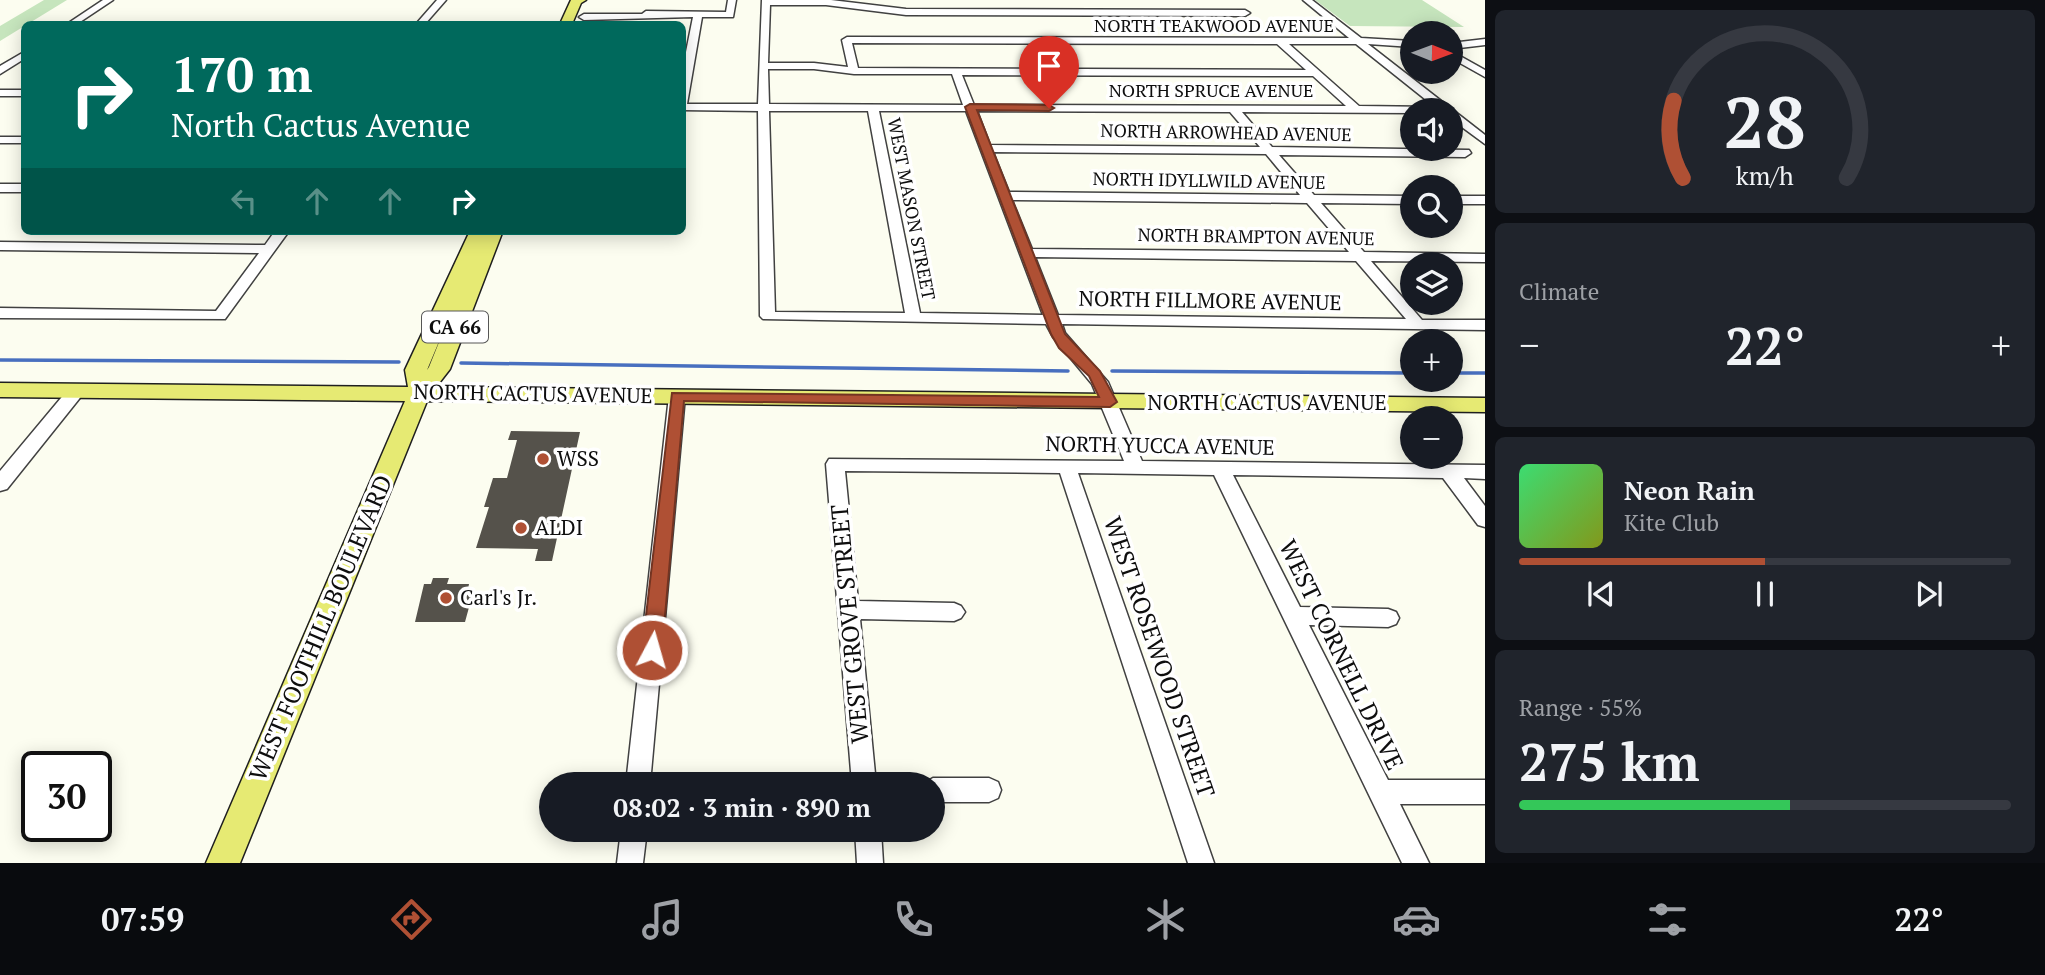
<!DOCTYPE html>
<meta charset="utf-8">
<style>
:root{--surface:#171b24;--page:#20242c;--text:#f1f3f6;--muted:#9ea1a6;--line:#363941;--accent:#af5034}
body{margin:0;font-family:"PT Serif",serif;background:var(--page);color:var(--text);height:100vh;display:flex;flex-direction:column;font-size:26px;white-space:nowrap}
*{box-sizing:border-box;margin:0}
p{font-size:23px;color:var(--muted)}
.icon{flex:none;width:38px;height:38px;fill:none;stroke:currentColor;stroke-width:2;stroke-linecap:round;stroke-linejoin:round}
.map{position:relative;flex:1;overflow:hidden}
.sheet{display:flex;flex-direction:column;gap:10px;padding:10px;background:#0d0f14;width:560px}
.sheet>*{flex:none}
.hud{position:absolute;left:21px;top:21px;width:665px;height:214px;border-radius:10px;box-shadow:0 4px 18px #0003;background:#00695c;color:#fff;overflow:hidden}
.needle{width:46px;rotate:91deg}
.fabs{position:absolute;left:1400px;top:21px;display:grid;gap:14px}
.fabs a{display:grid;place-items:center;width:63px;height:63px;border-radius:50%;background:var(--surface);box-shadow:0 4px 18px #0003;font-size:35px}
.speed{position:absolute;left:21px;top:751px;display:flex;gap:14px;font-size:35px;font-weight:700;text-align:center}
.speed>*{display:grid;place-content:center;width:91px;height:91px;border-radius:50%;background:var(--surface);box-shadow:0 4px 18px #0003;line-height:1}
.speed .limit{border:4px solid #111;border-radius:10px;background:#fff;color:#111}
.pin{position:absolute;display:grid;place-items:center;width:60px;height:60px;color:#fff;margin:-72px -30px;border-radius:50% 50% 50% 0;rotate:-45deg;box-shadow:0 0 7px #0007}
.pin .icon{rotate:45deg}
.me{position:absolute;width:77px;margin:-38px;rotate:6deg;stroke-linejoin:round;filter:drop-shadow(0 0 5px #0008)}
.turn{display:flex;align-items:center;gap:24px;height:147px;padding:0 35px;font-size:32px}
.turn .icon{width:91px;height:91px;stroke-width:2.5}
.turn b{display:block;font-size:49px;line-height:60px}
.lanes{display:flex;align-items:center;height:66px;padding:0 35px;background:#0003;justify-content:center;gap:35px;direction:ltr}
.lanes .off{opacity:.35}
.big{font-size:52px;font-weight:800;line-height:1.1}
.sheet .widget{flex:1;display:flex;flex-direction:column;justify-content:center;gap:10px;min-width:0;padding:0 24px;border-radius:10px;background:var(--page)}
.sheet .dial{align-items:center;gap:0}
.dial svg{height:182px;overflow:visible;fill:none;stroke:var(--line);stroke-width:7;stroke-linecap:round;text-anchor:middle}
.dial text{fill:var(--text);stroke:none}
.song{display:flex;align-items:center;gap:21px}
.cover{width:84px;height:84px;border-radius:10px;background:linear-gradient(135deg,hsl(140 70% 55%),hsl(70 70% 35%))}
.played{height:7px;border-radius:4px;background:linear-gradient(90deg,var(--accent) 50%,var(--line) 50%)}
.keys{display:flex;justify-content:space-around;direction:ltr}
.heat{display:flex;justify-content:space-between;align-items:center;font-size:38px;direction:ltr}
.charge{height:10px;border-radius:5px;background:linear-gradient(90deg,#34c759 55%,var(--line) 0)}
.trip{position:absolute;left:539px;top:772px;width:406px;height:70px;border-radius:35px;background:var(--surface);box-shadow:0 4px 18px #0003;font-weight:800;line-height:70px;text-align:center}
.menu{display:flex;height:112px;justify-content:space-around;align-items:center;background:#090b0e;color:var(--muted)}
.menu .icon{width:49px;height:49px}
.menu .selected{color:var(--accent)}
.menu b{font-size:32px;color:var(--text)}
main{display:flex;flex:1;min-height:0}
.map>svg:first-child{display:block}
.green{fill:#c6e5bd}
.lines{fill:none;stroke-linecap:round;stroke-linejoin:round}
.stream{stroke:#486fbf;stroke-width:3.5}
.building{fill:#55524b}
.minor-casing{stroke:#414141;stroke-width:3}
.major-casing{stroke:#1f1f1f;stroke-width:3}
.minor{fill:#fff;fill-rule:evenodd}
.major{fill:#e6ea73;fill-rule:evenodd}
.route{fill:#af5034;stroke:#723422;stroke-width:2}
.poi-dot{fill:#af5034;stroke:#fff;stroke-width:2.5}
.labels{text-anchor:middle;stroke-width:7;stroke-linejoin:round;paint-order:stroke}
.far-street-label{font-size:18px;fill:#0e0e0e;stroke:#fff}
.shield{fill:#fff;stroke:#565656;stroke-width:2}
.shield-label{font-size:19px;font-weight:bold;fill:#0e0e0e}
.street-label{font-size:21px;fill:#0e0e0e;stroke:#fff}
.poi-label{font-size:21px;fill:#0e0e0e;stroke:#fff;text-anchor:start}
.near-street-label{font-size:24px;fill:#0e0e0e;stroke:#fff}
</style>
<main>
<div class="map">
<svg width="1485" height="863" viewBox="0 0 1485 863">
<rect width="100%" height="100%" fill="#fcfdf0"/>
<path class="green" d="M44,0H67L0,41V26Z
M1315,0H1422L1464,27L1350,26Z"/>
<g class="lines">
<path class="stream" d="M0,360L399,362
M461,363L1068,371
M1112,371L1412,373
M1451,373H1485"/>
</g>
<path class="building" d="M511,431L580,432L552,561H535L538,549L476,548L489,507H484L493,478H507L517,440H508Z
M433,578H449L447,584H469L468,589H474L465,622H415L424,584H431Z"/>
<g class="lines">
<defs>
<path id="minor" d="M103,0H113L77,24H67Z
M437,0H446L425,24H416Z
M728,0H736L733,17H702L687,104H758L762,0H831L906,9L1245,10L1250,13L1245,16L906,15L826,5H770L768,63H814L848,67L842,40L847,37L1349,38L1303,0H1312L1361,38L1412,41V47L1368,44L1485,135V144L1451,119V110H1412V113L1242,112L1272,147L1469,150L1471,153L1465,157L1279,155L1314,195L1412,196V204L1321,203L1364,252L1485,254V262L1371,261L1422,320H1485V330L1062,324L1065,333L1108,382L1142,461L1485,465V479L1464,478L1485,506V527L1478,525L1443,478L1233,475L1300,607L1388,609L1396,612L1399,618L1396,624L1388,627L1309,625L1388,780H1485V804H1400L1429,863H1402L1214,475L1078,473L1214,863H1188L1060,473L845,471L858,601L954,603L961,606L965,612L961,618L954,621L860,619L876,784H852L826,464L829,459L1124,461L1092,384L1053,337L1046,324L763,319L760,316L758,111L682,110V72L693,17L584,20L579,17L584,14H642L646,11L726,12ZM852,43L1277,44L1306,70L858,68ZM1289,44H1356L1435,107L1359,106ZM768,69H814L854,74H952L963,105L769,104ZM962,75L1313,76L1346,106L974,105ZM769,111H868L905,313L775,312ZM879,111H966L1043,315L920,313ZM977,111L1230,112L1260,147L990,145ZM993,152L1266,154L1300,195L1009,192ZM1012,200L1307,203L1349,252L1032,249ZM1035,257L1356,261L1406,319L1058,315Z
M1485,39V45L1451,49V43Z
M1451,51L1485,70V77L1451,58Z
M24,52V59L0,74V66Z
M0,90H24V96H0Z
M0,137H24V143H0Z
M0,184H24V192H0Z
M1451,196H1485V204H1451Z
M275,231H289L225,319L0,318V308L216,311L259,253L0,250V242L265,245Z
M77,385L85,390L83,394L7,489L0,491V471L71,386Z
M677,391L685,396L650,784H626L669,396Z
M933,778H989L998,782L1001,790L998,798L989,802H933V784H923Z
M621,830H647L643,863H617Z
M855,830H881L883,863H857Z"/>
<path id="major" d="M571,0H586L581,3L572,24H560Z
M470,231L502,233L450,369L436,387L1485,398V412L427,401L240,863H206L405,401L0,397V383L408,387L405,370ZM448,320L429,367L427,370Z"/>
</defs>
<use href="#minor" class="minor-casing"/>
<use href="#major" class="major-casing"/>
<use href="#minor" class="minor"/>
<use href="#major" class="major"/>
</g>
<path class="route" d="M970,104L1049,105L1054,108L1049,111L977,110L1065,334L1100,371L1117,402L1110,407L684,401L662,650L659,656L652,659L644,656L642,650L672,393L1099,397L1089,376L1059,348L1051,334L965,107Z"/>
<g class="poi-dot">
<circle cx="543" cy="459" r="7"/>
<circle cx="521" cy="528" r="7"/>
<circle cx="446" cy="598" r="7"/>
</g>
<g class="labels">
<g class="far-street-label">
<text x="1214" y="32">NORTH TEAKWOOD AVENUE</text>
<text x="1211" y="97">NORTH SPRUCE AVENUE</text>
<text transform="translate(1226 133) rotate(1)" y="6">NORTH ARROWHEAD AVENUE</text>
<text transform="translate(1209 181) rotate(1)" y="6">NORTH IDYLLWILD AVENUE</text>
<text transform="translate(911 209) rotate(79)" y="6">WEST MASON STREET</text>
<text transform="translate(1256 237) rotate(1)" y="6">NORTH BRAMPTON AVENUE</text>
</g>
<rect class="shield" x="422" y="311.5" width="66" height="31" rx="5"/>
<g class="shield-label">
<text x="455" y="334">CA 66</text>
</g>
<g class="street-label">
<text transform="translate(1210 301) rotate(1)" y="7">NORTH FILLMORE AVENUE</text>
<text transform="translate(533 394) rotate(1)" y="7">NORTH CACTUS AVENUE</text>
<text x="1267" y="410">NORTH CACTUS AVENUE</text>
<text transform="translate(1160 446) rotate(1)" y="7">NORTH YUCCA AVENUE</text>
</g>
<g class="poi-label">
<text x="557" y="466">WSS</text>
<text x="535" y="535">ALDI</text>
<text x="460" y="605">Carl's Jr.</text>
</g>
<g class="near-street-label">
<text transform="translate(850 624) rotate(-95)" y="8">WEST GROVE STREET</text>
<text transform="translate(321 628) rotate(-67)" y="8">WEST FOOTHILL BOULEVARD</text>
<text transform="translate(1341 655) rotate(64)" y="8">WEST CORNELL DRIVE</text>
<text transform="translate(1159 657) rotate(71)" y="8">WEST ROSEWOOD STREET</text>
</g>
</g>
</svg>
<div class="fabs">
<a><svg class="needle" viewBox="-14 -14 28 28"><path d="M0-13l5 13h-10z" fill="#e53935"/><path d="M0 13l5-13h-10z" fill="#9ea1a6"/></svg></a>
<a><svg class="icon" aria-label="sound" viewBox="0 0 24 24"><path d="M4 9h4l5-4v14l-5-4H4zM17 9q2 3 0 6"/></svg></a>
<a><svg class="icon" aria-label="search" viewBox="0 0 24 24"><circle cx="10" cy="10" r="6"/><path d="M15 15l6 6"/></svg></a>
<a><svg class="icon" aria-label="layers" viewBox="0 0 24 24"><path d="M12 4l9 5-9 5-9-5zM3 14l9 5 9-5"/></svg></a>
<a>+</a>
<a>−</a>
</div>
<div class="speed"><div class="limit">30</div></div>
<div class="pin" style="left:1049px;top:108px;background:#d93025"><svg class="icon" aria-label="arrive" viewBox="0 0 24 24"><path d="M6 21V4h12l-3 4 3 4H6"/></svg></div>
<svg class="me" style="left:652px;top:650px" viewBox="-20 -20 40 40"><circle r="17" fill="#af5034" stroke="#fff" stroke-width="3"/><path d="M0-11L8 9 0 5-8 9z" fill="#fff"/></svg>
<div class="trip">08:02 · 3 min · 890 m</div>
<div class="hud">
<div class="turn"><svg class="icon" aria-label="right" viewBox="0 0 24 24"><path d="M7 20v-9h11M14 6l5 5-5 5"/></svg><div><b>170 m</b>North Cactus Avenue</div></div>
<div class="lanes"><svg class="icon off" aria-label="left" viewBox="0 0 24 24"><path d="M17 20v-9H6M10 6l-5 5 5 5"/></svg><svg class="icon off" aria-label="ahead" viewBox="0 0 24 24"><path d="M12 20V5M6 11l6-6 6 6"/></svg><svg class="icon off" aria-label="ahead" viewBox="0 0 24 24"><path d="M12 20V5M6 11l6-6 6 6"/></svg><svg class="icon" aria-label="right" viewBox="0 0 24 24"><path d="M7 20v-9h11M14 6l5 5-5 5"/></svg></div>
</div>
</div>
<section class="sheet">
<div class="widget dial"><svg viewBox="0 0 100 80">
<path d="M14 69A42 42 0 1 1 86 69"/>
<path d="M14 69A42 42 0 0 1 10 35" stroke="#af5034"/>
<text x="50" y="56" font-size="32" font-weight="700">28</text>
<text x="50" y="72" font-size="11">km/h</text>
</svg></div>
<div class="widget"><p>Climate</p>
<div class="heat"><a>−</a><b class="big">22°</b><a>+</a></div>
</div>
<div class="widget">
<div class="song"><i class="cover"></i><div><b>Neon Rain</b><p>Kite Club</p></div></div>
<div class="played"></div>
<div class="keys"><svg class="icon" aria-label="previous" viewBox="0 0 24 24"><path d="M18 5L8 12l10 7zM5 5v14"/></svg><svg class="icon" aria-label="pause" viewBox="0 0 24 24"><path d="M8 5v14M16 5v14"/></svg><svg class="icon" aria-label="next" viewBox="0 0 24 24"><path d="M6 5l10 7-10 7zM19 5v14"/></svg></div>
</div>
<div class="widget"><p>Range · 55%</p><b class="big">275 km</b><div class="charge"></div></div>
</section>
</main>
<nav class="menu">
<b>07:59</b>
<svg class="icon selected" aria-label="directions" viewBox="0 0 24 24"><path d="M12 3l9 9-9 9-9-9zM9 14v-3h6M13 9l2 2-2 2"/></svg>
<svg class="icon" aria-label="music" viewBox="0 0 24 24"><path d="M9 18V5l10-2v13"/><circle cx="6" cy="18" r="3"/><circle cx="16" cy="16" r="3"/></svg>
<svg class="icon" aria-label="phone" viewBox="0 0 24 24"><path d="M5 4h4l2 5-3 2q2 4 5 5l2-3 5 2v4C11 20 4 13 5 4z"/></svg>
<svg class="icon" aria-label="climate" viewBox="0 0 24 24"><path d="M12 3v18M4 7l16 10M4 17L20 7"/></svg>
<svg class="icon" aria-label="car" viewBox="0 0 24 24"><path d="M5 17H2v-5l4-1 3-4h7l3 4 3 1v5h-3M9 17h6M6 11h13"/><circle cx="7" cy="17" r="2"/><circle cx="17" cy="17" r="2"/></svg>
<svg class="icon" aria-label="filters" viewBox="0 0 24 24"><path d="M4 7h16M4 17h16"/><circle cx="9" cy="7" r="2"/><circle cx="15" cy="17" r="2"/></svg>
<b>22°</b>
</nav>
